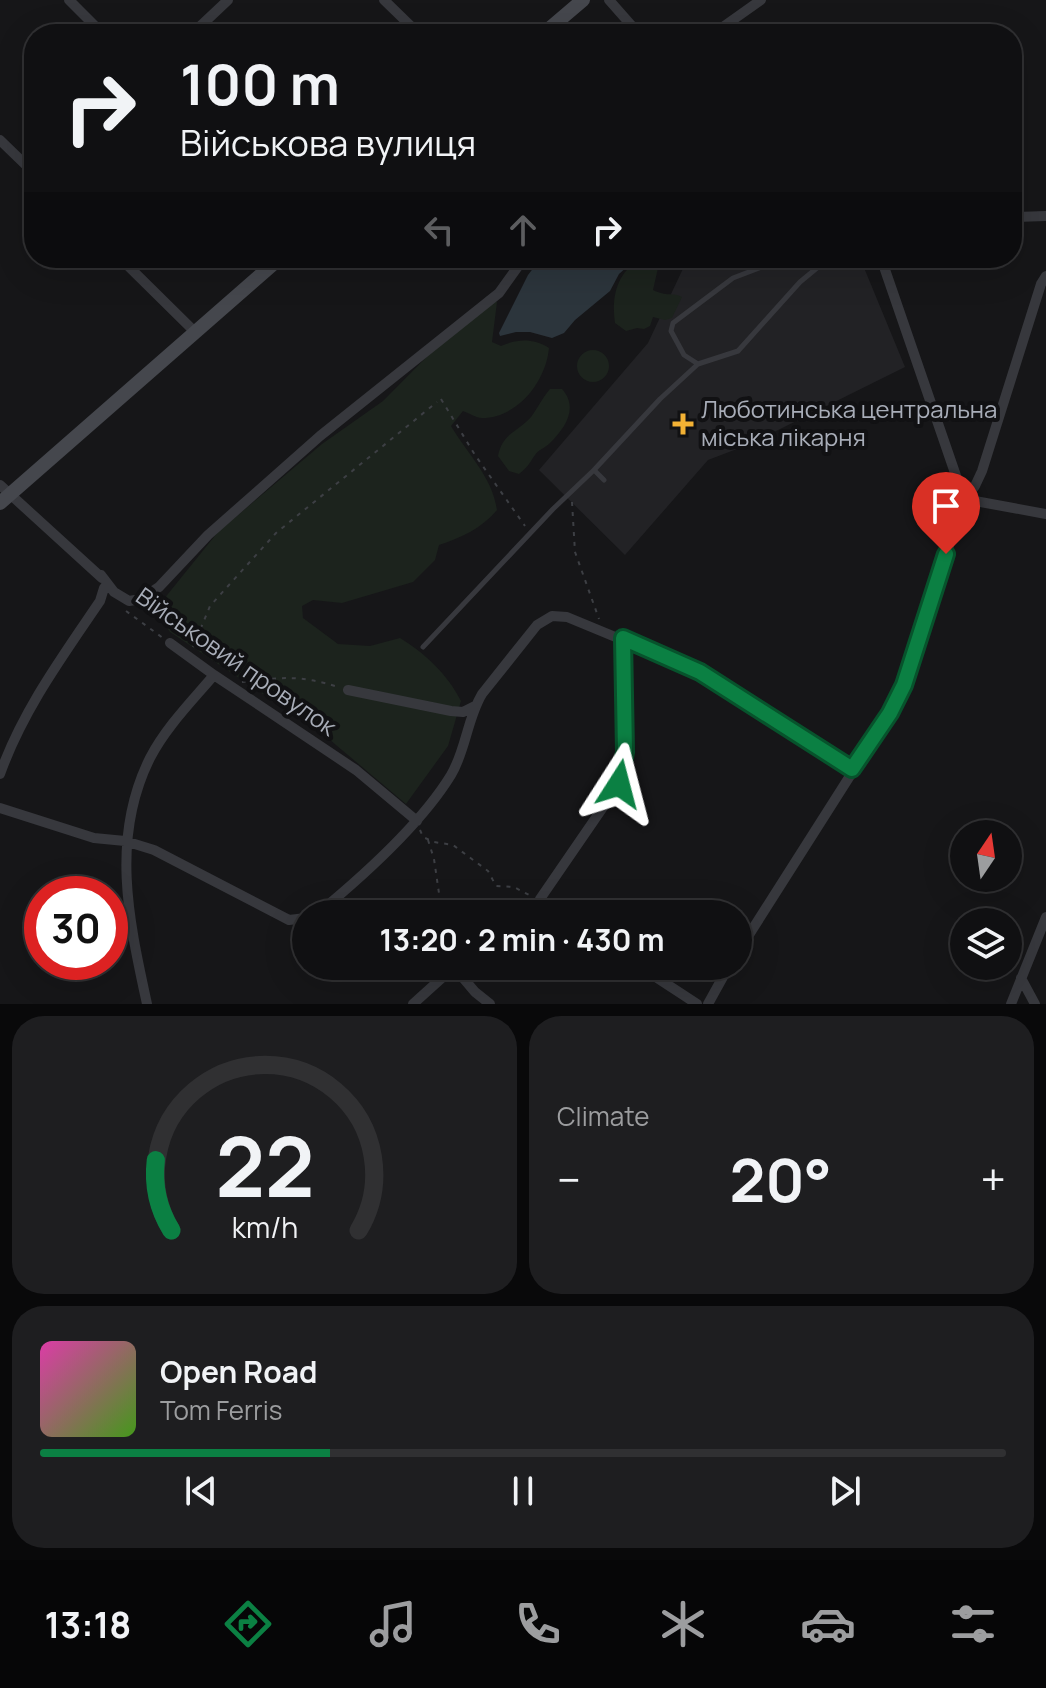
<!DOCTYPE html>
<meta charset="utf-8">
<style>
:root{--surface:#101012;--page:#1e1e20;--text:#f1f3f6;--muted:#9c9d9f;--line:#303032;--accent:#0b8043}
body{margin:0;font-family:Manrope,sans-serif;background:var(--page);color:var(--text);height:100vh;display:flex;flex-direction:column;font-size:30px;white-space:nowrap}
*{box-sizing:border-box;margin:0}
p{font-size:26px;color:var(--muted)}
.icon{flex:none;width:44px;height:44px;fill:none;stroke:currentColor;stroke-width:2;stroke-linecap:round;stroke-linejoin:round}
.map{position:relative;height:1004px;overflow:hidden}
.drawer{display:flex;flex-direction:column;gap:12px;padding:12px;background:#09090a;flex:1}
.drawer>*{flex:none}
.top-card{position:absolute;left:24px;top:24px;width:998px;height:244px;border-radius:32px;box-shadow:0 8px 32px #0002,0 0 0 2px var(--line);background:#101012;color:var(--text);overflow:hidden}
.needle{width:52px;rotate:13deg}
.buttons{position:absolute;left:950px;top:820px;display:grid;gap:16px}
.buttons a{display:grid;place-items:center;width:72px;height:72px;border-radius:50%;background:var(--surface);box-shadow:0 8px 32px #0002,0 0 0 2px var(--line);font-size:40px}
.speed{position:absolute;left:24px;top:876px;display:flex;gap:16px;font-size:40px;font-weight:700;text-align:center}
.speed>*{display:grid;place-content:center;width:104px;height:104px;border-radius:50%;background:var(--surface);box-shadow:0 8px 32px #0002,0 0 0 2px var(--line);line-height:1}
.speed .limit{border:12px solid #d22;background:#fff;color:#111}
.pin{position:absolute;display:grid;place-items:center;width:68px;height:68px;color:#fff;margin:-82px -34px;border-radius:50% 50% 50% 0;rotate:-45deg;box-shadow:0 0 8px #0007}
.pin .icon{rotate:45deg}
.me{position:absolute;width:88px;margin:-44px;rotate:9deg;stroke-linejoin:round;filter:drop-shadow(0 0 6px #0008)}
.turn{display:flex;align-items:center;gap:28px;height:168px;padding:0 24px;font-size:36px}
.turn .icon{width:104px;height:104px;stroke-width:2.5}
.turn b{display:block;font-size:56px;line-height:68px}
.lanes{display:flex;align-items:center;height:76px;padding:0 24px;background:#0003;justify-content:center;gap:40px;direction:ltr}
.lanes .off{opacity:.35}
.big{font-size:60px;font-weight:700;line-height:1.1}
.drawer .card{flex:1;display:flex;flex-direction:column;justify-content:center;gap:12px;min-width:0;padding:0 28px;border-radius:32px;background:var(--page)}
.drawer .dial{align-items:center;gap:0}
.dial svg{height:208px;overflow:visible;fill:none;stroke:var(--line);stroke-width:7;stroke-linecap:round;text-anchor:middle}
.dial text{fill:var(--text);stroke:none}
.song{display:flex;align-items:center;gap:24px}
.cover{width:96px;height:96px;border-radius:12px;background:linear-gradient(135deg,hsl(320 70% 55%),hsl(100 70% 35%))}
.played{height:8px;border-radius:4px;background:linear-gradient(90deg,var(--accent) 30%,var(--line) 30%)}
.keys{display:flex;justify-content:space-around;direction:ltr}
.heat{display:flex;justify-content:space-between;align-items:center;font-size:44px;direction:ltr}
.drawer .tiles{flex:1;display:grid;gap:12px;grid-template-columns:1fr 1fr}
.card:last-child{grid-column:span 2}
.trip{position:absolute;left:292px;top:900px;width:460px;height:80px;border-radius:40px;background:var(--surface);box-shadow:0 8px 32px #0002,0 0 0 2px var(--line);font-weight:700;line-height:80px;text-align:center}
.tabs{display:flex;height:128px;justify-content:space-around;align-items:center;background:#060607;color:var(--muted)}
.tabs .icon{width:56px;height:56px}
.tabs .current{color:var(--accent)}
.tabs b{font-size:36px;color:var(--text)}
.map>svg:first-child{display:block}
.built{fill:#222225}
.green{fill:#1c231d}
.water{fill:#2c353c}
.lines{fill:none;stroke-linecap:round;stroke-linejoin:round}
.path{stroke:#3d3f44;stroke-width:2;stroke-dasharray:4 6;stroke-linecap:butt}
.lane{stroke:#37383d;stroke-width:5}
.street{stroke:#37383d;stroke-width:10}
.secondary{stroke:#45474d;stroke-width:14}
.route-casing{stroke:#07532c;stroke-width:20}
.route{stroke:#0b8043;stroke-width:14}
.poi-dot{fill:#f2b134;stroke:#111113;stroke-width:3}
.labels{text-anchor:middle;stroke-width:8;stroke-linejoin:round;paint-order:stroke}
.poi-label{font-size:24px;fill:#a8adb8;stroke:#111113;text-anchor:start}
.street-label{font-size:24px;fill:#a8adb8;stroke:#111113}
</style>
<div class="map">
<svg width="1046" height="1004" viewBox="0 0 1046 1004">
<rect width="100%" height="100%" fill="#161618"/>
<path class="built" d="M688,258H860L905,367L750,444L708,460L625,555L539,470L648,343Z"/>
<path class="green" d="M644,258L654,262L658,268L653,290C667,297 672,292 682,297L672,318L665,320L653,317L650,326L644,329L637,328L626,331L615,323C611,296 617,270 644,258Z
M487,296L497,302L492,342L501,346C517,339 533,338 549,348C546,381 518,418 482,418C476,418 469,413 463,411L451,426C468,455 492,476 497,510C482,528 461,538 439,545L435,560L413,582L342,603L313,600L302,606L303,618L338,644L370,646L400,638C425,653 448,675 461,701L448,746L406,804L323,734L170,632L155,610L218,532L322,444L383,401Z
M577 366a16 16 0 1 1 32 0a16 16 0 1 1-32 0Z
M550,389H562C579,408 565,428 550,443C545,448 538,450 535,455C529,464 528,467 519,474L509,471L498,456C503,432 517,433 531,417C538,408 542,398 550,389Z"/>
<path class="water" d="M541,258H637L619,274L610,291L575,320L564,333L552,338L530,332H516L500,336L499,333L528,275Z"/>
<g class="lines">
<path class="path" d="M441,399L475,455L525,526
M572,502L575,552L599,619
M126,611L163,638
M193,647L210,606L276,533L437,402
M242,682C280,677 301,675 338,687
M420,830L423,837L434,842L453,845L488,871L496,886L514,887L531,896
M428,840L434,859L442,914"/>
<path class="lane" d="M698,364L684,355L671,331L673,323L733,278L785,258
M604,480L594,470L660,399L698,364L738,351L800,282L829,258
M423,647L553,509L594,470"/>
<path class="street" d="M69,0L103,34
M384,0L419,34
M609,0L639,34
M192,34L228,0
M713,34L761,0
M0,140L34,173
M1012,217L1046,216
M120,258L194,331
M881,258L964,499
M0,485L102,578
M964,499L1046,514
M101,575L114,592L129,601L141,599L159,587L208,535L320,436L499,293L524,258
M170,643L214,675L356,770L417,821
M348,690L451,711L463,712L475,706
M0,774C23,710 62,657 100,601L104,588
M0,808L94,838L125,841L154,850L289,920L306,918
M317,914C362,877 421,824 451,775C466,750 467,719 482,694L537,625L552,616L567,617L700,672L852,769
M560,914L540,899L619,784L624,768L623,638
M738,952L890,713L904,685L964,499L975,486L982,471L1041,284L1046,276
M453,966L475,992L490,1004
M639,966L697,1004
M1021,978L1035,1004
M147,1004C129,921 110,838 150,758C166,727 192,701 214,675
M413,1004L454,967
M708,1004L729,966
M1011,1004L1046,917"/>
<path class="secondary" d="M543,34L583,0
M0,503L280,258"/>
</g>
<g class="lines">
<defs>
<path id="route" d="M619,784L625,752L623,638L700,672L852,769L890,713L904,685L946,554"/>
</defs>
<use href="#route" class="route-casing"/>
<use href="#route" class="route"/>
</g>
<path class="poi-dot" d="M679 412h8v8h8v8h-8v8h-8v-8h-8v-8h8z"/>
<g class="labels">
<g class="poi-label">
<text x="701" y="418">Люботинська центральна<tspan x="701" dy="28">міська лікарня</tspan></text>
</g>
<g class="street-label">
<text transform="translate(236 662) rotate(35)" y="8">Військовий провулок</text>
</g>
</g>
</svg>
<div class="buttons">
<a><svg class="needle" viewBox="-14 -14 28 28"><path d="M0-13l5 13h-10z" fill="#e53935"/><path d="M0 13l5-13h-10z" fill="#9c9d9f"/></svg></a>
<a><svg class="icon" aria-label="layers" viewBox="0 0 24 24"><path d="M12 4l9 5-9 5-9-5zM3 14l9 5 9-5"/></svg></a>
</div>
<div class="speed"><div class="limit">30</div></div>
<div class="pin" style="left:946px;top:554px;background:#d93025"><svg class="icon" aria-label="arrive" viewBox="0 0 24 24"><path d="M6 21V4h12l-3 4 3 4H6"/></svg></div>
<svg class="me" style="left:619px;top:784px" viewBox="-20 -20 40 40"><path d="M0-17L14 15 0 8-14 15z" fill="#0b8043" stroke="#fff" stroke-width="4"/></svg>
<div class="trip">13:20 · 2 min · 430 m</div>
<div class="top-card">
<div class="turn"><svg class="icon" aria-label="right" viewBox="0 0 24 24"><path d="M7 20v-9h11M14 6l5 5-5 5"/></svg><div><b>100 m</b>Військова вулиця</div></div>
<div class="lanes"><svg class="icon off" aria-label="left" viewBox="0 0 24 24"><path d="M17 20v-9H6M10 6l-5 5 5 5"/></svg><svg class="icon off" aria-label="ahead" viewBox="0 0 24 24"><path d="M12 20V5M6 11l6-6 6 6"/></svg><svg class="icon" aria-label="right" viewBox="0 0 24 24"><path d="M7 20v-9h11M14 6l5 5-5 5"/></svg></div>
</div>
</div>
<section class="drawer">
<div class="tiles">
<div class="card dial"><svg viewBox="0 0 100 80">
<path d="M14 69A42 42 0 1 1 86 69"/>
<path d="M14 69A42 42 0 0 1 8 42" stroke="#0b8043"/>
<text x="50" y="56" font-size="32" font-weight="700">22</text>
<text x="50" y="72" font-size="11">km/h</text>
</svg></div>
<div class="card"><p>Climate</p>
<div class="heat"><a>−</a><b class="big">20°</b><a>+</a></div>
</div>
<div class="card">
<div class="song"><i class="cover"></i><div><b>Open Road</b><p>Tom Ferris</p></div></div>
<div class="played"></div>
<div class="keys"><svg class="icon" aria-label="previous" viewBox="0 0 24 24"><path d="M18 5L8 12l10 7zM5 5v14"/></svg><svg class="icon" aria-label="pause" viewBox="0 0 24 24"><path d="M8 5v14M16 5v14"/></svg><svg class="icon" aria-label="next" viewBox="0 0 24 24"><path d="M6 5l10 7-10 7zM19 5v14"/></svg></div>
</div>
</div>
</section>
<nav class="tabs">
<b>13:18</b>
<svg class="icon current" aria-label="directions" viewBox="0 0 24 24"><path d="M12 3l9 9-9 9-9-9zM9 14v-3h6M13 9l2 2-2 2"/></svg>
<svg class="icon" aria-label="music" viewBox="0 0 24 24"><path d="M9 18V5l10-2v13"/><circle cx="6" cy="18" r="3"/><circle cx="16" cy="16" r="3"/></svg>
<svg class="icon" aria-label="phone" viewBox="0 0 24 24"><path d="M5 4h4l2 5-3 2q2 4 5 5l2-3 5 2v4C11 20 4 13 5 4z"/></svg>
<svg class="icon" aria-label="climate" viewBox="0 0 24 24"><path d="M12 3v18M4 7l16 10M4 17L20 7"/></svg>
<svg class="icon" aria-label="car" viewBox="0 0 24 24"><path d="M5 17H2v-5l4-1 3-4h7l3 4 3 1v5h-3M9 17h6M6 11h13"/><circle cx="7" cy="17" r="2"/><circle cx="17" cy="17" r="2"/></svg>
<svg class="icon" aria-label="filters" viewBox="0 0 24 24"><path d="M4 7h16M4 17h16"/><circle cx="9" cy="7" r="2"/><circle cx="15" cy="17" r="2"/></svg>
</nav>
